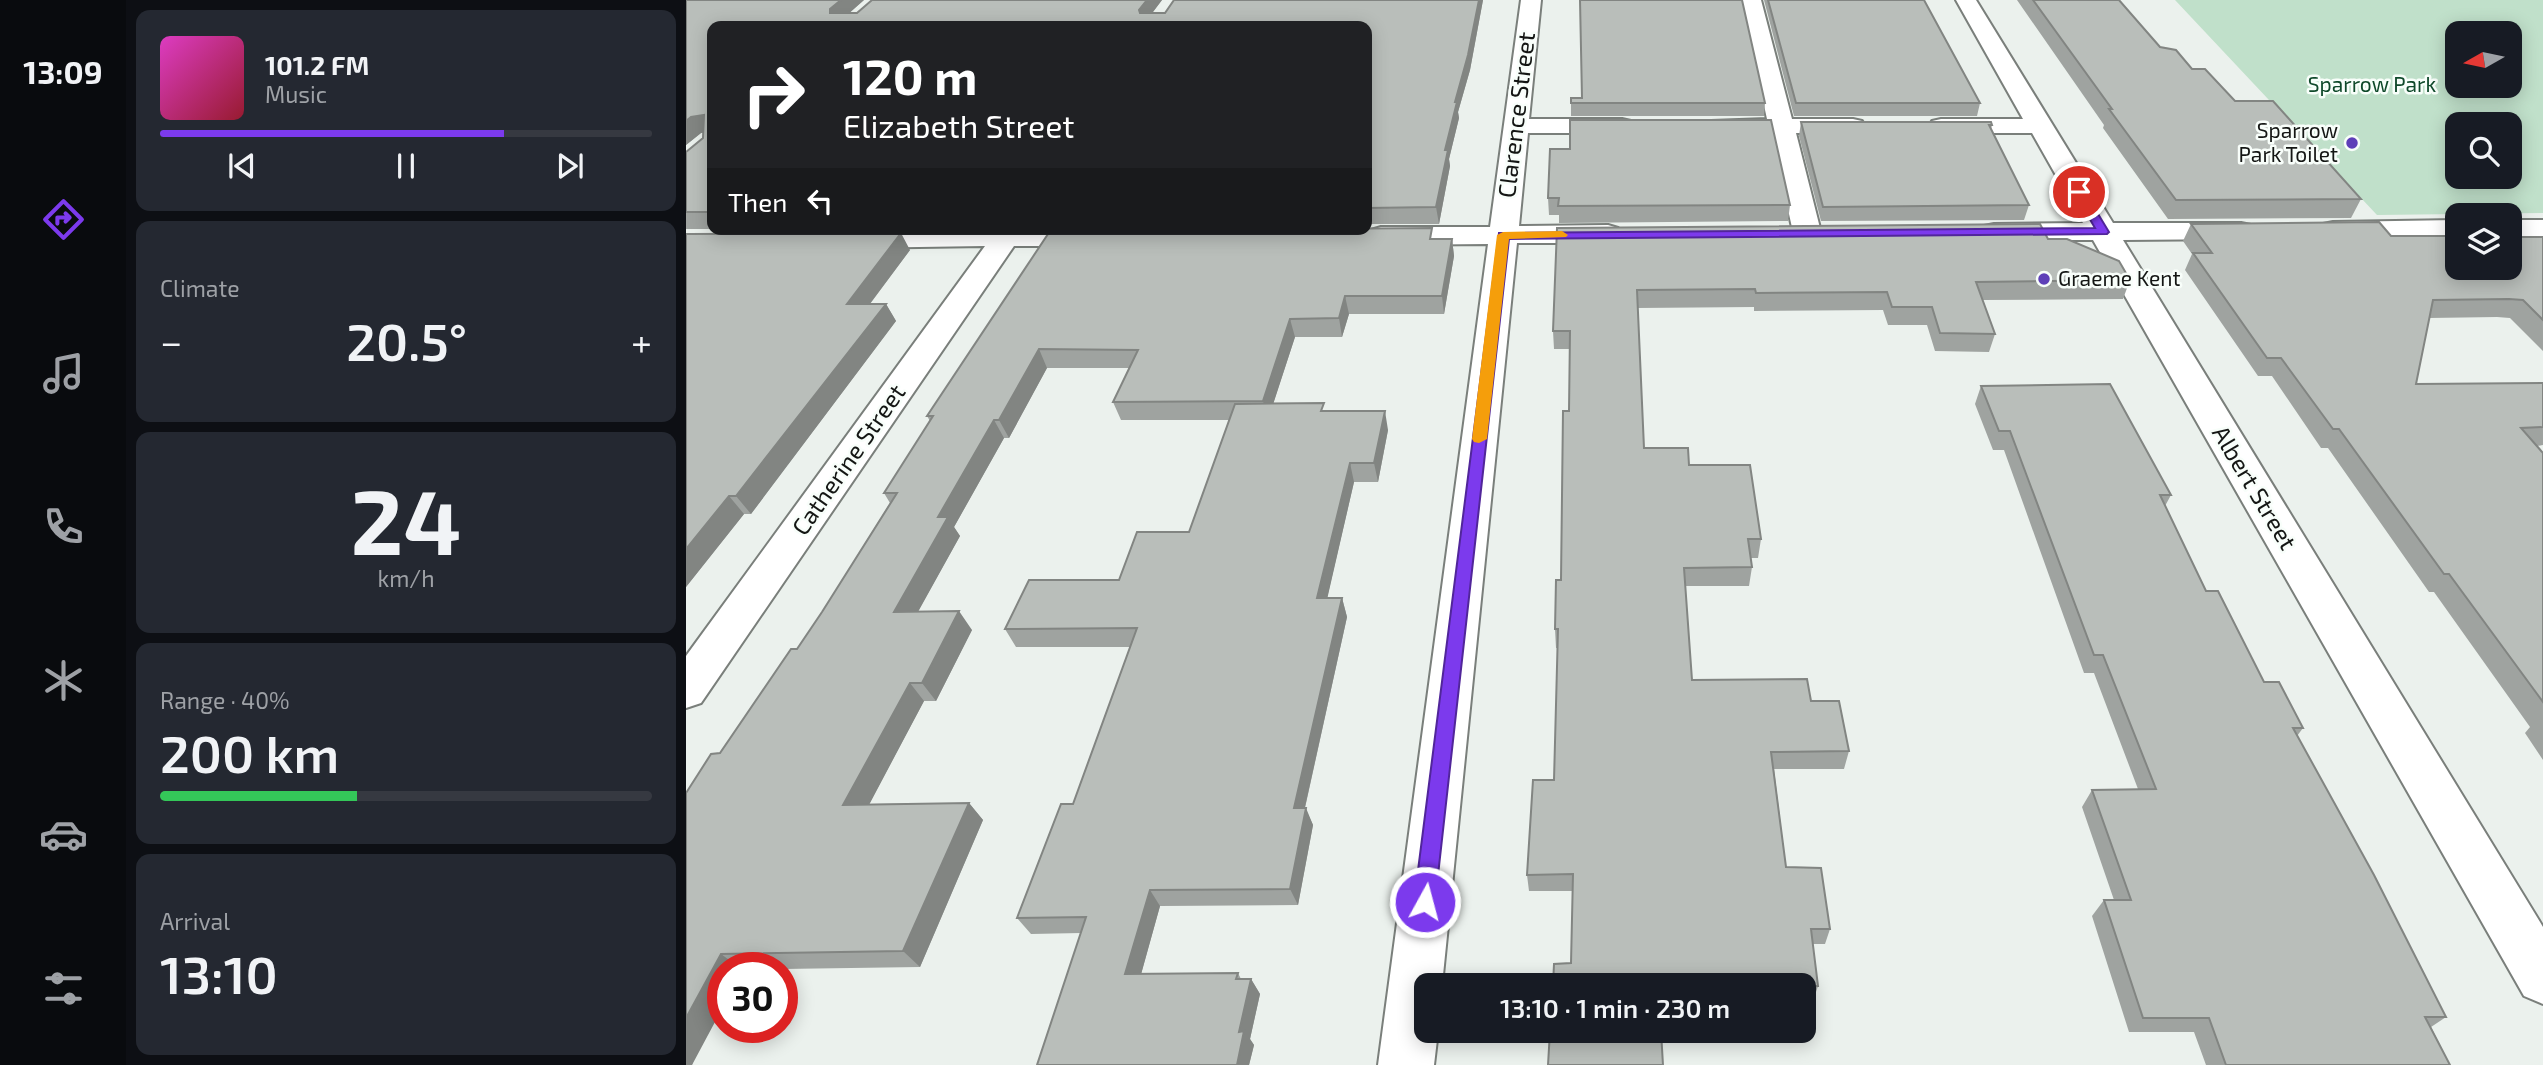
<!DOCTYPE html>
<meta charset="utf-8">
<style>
:root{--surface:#171b24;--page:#242831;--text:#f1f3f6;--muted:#9ea1a6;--line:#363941;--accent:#7c3aed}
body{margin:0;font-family:"Exo 2",sans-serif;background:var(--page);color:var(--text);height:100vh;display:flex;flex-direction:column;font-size:26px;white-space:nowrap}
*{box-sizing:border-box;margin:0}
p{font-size:23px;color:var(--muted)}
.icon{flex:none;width:38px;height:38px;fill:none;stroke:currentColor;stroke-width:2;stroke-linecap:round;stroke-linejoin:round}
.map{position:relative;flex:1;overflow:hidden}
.sheet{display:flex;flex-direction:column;gap:10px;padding:10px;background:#0d0f14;width:560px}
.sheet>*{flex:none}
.guide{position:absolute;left:21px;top:21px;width:665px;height:214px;border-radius:14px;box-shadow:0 4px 18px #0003;background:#202124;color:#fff;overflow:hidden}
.needle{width:46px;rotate:261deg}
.tools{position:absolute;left:1759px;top:21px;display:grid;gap:14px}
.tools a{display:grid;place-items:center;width:77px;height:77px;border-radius:14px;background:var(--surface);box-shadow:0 4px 18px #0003;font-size:35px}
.speed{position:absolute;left:21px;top:952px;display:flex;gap:14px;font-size:35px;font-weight:700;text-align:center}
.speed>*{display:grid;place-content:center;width:91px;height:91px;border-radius:50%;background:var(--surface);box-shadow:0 4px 18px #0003;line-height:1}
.speed .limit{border:10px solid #d22;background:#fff;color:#111}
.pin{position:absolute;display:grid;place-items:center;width:60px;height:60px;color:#fff;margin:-30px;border:4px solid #fff;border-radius:50%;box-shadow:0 2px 7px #0007}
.me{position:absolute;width:77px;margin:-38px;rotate:7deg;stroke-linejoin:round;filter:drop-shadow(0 0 5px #0008)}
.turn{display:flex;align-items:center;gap:24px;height:147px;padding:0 21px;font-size:32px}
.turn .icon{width:91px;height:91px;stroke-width:2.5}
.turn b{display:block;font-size:49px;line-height:60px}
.then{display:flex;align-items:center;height:66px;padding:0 21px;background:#0003;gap:14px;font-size:26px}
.big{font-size:52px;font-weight:600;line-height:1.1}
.sheet .widget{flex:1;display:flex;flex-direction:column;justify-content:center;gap:10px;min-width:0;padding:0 24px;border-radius:14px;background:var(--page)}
.sheet .dial{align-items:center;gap:0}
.dial b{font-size:91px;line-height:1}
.song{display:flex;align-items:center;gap:21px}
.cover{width:84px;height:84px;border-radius:10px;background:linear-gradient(135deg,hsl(310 70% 55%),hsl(350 70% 35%))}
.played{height:7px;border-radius:4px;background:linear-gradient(90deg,var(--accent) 70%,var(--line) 70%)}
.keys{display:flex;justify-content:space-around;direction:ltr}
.heat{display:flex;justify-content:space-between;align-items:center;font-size:38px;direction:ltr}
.charge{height:10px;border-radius:5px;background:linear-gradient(90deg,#34c759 40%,var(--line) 0)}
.trip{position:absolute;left:728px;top:973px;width:402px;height:70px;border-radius:14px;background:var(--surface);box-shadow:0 4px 18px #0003;font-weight:600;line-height:70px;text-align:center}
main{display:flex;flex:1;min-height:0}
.tab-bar{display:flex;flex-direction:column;width:126px;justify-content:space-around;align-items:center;background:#090b0e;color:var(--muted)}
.tab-bar .icon{width:49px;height:49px}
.tab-bar .current{color:var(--accent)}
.tab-bar b{font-size:32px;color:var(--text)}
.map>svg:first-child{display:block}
.green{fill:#c0e0ca;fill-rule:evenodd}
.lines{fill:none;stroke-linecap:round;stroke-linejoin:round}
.minor-casing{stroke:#7a7f7b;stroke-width:4}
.minor{fill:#fff;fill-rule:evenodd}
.wall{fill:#9fa3a0}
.shaded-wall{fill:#828582}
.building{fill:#b9beba;stroke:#828582;stroke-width:2}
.route{fill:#7c3aed;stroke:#51269a;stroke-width:2}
.slow{fill:#f59e0b}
.poi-dot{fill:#5e3fb8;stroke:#f8fefa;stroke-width:2.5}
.labels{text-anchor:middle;stroke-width:5;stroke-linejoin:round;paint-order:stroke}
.far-park-label{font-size:21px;fill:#0f492a;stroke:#f8fefa}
.far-poi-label{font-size:21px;fill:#141614;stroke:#f8fefa;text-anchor:end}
.street-label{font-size:24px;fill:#141614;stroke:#f8fefa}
</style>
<main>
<nav class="tab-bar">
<b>13:09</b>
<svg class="icon current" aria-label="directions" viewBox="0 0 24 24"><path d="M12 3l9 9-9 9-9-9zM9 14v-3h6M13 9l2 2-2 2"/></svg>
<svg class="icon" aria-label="music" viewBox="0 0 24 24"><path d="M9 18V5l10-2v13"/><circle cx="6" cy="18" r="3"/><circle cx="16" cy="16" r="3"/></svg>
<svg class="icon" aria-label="phone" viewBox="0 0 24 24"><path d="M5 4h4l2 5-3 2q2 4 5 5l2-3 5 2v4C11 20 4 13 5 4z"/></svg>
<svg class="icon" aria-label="climate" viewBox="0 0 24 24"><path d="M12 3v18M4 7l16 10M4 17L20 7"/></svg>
<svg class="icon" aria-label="car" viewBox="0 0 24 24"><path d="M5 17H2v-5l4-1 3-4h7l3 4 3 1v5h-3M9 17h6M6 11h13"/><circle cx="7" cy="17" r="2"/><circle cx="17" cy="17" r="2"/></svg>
<svg class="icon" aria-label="filters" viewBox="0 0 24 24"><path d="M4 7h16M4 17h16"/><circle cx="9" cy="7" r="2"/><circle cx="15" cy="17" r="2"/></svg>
</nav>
<section class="sheet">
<div class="widget">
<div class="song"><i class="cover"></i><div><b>101.2 FM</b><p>Music</p></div></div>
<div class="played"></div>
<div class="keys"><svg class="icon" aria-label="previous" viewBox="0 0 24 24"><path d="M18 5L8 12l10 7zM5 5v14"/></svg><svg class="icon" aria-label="pause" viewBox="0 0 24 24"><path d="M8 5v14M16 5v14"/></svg><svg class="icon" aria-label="next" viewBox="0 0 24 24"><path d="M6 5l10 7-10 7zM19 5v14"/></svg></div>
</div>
<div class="widget"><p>Climate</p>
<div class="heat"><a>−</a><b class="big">20.5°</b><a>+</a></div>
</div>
<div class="widget dial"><b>24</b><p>km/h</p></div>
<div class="widget"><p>Range · 40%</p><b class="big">200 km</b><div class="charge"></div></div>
<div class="widget"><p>Arrival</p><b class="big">13:10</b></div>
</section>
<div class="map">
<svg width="1857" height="1065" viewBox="0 0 1857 1065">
<rect width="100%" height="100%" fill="#ebf1ed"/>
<path class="green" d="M1489,0H1857V213L1691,215ZM1771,33H1824V86H1771ZM1771,124H1824V177H1771Z"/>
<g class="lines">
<defs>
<path id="minor" d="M835,0H855L843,119H936L945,121L948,126L945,131L936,133H842L833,226L922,225L932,228L936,234L932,240L922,243H831L756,985H740V1031H752L748,1065H692L802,244L695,245L685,242L681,236L685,230L695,227H804Z
M1055,0H1075L1106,119H1167L1176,121L1179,126L1176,131L1167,133H1110L1135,232L1131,238L1121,240L1111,238L1107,232L1085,133L1025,131L1022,126L1025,121L1081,119Z
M1270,0H1290L1427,223H1555L1565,225L1569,231L1565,237L1555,239L1437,240L1857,927V1004L1838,996L1407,240H1308L1298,238L1294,232L1298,226L1308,224L1397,223L1346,133H1255L1246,131L1243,126L1246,121L1255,119H1337Z
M1771,220V236L1647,238L1637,236L1633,230L1637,224L1647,222Z
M1824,220H1857V236H1824Z
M311,229H414L421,231L425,237L421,243L411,246H328L15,703L0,708V656L299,246L167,248L157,245L153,239L157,233L167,230Z"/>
</defs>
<use href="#minor" class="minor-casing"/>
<use href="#minor" class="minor"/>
</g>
<path class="wall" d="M0,0H178L163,13H171L186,0H476L466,13H479L488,0H797L784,70L772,112L773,118L763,159L764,166L753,224H681V26H26V229H0V152L17,138L18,133H15L0,145Z
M1078,0H1238L1294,103L1291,116H1108Z
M1331,0H1433L1474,47L1506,69L1675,199L1665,218L1482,219L1417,128L1418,125Z
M885,98H896L1079,103L1078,116H885Z
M1115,122L1306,125L1305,129L1343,205L1338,220L1135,221L1113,136Z
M884,149L1104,205L1102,221L873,223V215H863L862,198Z
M1505,224L1705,236L1857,237V351L1824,318L1811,317L1743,318L1730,384L1857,383V445L1851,446L1857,453V760L1839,733L1844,727L1748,592H1743L1642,448H1635L1586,376H1572L1499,270L1506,254L1497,241Z
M871,228L1362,239L1444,280L1437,299L1296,300L1309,334L1303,352L1249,351L1241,325H1202L1197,310L1068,311V307L951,308L958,448L1003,465L1075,539L1072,558H1064L1066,567L1063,586H999L1006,680L1125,701L1163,751L1158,769H1088L1100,867L1144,929L1139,944H1127L1132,986L1127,1001H1118V985L885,963L887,891H843L841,875L868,780L872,648H870L869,629L875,580L883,411L884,349H868L867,331Z
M364,231L766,239L768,256L758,314H663L656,337H609L587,404L640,411L702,430L692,482H668L641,598H656L661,617L619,808L627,825L612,905L474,906L455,974L552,973L555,979H565L574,994L564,1039L568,1045L563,1065H351L395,933L345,934L331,918L387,804L444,647H330L319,629L433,580L503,532L544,420H435L427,402L443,368H361L323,438H318L268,527L274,536L232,611L286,630L250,701H238L183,804L283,803L297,820L234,967L96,969V968H37L6,1065L34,753L111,649L136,612L204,503L198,493L244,421L241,416Z
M0,234L224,250L184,304H200L210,321L65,514H58L0,587Z
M1295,386L1485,495L1479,506L1520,591L1578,682L1617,728L1611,736L1760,1017L1745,1027L1764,1065H1520L1508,1032H1443L1406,916L1418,900H1428L1396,807L1406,790L1452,789L1408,673H1398L1318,450H1307L1289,404Z
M864,1031H1090L1088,1039L976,1038Z"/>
<path class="shaded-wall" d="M155,0H178L151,24L144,13V9Z
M461,0H476L458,24L453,10Z
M793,0H797L784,70L772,112L773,118L763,159L764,166L753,224L750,207L759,150L769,102Z
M18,115L26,131L15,133L0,145V121L5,117Z
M215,233L224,250L171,321L161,304Z
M766,239L768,256L758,314L756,296Z
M659,296L663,314L656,337L653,318Z
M200,304L210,321L65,514L50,496Z
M604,319L609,337L582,420L577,401Z
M353,349L361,368L323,438L313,420Z
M699,411L702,430L692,482L688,463Z
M308,420L318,438L268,527L274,536L222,630L208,612L252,517Z
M664,463L668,482L637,617L631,598Z
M43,496L58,514L0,587V549Z
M656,598L661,617L615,825L608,808Z
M273,611L286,630L250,701L236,683Z
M224,683L238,701L174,822L157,805Z
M283,803L297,820L234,967L217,951Z
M620,808L627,825L612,905L604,889Z
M464,890L474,906L451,989L439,974Z
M35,954L54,968H37V1007L6,1065H0V1018Z
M565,979L574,994L564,1039L568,1045L563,1065H551L553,1032Z"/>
<path class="building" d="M0,0H155L144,9V13H171L186,0H461L453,10L454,13H479L488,0H793L782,55L769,102H771L759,150H762L750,207L681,208V26H26V212H0V152L17,138L18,115L5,117L0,121Z
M894,0H1056L1079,103H885V98H896Z
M1082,0H1238L1294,103H1110Z
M1347,0H1433L1474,47L1490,50L1506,69H1519L1549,101H1587L1675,199L1490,200L1423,109H1426Z
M884,120H1085L1104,205L872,206L873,198H862L864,149H884Z
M1115,122H1305L1306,125H1303L1343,205L1137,207Z
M1693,222L1705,236H1771V268H1824V237H1857V320L1837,300L1823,299L1747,300L1730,384L1857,383V427L1835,428L1857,453V702L1763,574H1758L1653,429H1647L1595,358H1581L1507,253H1526L1505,224Z
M1354,224L1362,239H1381L1433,261L1444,280L1290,282L1309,334L1254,333L1246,307H1206L1201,292L1070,293L1069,289L951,290L958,448H1002L1003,465H1064L1075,539H1062L1066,567L998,568L1006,680L1121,679L1125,701H1153L1163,751L1085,752L1100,867L1135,868L1144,929H1125L1132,986L867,985L868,964L885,963L887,874L841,875L847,780H868L872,629H869L870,580H875L877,411H883L884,331H867L871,228Z
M746,228L744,239H766L756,296H659L653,318L604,319L577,401L427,402L452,350L353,349L313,420H308L252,517H262L208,612L273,611L236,683H224L157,805L283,803L217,951L35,954L0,1018V793L25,754L34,753L105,649H111L136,612L211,493H198L247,416H241L364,231Z
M215,233L161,304H200L50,496H43L0,549V234Z
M1424,384L1485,495H1474L1520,591H1532L1578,682H1593L1617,728H1607L1688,875L1760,1017H1739L1764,1065H1540L1523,1018H1457L1418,900H1445L1406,790L1470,789L1417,655H1408L1324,431H1313L1295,386Z
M638,403L635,411H699L688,463H664L631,598H656L608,808H620L604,889L464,890L439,974L552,973L550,979H565L553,1032L558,1031L551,1065H351L400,917L331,918L375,804H387L451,628L319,629L343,580H433L451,532H503L549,404Z
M864,1031H975L977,1065H862Z"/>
<path class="route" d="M1389,189H1397L1423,232L1421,234L823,239L749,902L746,910L739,913L731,910L728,902L813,233L1409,228L1388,192Z"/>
<path class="slow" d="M876,231L882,235L880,237L823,239L801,439L793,443L788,442L786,439L811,235L817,232Z"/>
<g class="poi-dot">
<circle cx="1666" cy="143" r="7"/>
<circle cx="1358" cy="279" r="7"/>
</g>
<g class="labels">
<g class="far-park-label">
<text x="1686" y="92">Sparrow Park</text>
</g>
<g class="far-poi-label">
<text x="1652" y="138">Sparrow<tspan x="1652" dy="24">Park Toilet</tspan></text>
<text x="1372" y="286" text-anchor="start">Graeme Kent</text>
</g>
<g class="street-label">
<text transform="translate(831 115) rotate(-83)" y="8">Clarence Street</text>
<text transform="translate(163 460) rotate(-55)" y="8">Catherine Street</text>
<text transform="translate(1568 488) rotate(59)" y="8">Albert Street</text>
</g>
</g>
</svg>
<div class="tools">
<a><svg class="needle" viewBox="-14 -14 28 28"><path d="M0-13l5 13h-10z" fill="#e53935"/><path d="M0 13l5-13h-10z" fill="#9ea1a6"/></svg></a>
<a><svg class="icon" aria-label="search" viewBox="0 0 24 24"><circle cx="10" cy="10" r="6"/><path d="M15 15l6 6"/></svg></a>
<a><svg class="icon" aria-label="layers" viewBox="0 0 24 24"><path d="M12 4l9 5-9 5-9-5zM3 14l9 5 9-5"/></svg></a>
</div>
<div class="speed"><div class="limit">30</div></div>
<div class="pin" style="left:1393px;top:192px;background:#d93025"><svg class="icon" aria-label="arrive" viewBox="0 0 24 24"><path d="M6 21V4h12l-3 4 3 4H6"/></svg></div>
<svg class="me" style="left:739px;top:902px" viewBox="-20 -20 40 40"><circle r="17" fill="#7c3aed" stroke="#fff" stroke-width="3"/><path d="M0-11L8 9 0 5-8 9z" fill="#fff"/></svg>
<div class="trip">13:10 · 1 min · 230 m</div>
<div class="guide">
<div class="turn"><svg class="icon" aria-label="right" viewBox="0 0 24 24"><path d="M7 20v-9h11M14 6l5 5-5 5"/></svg><div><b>120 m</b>Elizabeth Street</div></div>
<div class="then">Then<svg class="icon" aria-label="left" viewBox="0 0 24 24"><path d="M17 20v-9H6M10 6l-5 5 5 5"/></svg></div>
</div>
</div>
</main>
